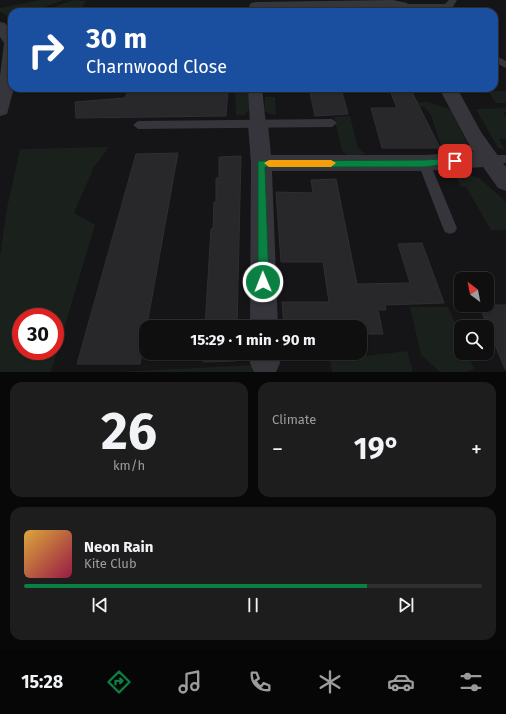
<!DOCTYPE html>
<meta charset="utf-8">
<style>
:root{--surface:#100f10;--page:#1e1d1e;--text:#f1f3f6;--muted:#9c9c9f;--line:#302f30;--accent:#0b8043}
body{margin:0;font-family:"Fira Sans",sans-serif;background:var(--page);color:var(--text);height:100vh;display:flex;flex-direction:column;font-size:15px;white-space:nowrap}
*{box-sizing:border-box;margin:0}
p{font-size:13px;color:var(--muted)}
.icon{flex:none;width:22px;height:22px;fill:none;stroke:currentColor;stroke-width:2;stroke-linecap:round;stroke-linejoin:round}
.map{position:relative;height:372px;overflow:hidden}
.side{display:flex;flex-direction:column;gap:10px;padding:10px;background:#090809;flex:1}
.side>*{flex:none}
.top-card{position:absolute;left:8px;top:8px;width:490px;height:84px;border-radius:12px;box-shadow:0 1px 3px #0004,0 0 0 1px var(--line);background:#1a4fa0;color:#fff;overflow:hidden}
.needle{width:26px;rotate:328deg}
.fabs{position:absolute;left:454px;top:272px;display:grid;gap:8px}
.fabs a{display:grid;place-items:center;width:40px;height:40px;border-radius:8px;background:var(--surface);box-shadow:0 1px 3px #0004,0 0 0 1px var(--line);font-size:20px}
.speed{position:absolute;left:12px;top:308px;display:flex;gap:8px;font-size:20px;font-weight:700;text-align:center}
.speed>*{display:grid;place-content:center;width:52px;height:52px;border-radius:50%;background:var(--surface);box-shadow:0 1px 3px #0004,0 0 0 1px var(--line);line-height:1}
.speed .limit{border:6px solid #d22;background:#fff;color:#111}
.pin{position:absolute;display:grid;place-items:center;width:34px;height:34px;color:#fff;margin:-17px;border-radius:8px;box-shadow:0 2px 6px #0006}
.me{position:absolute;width:44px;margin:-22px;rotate:359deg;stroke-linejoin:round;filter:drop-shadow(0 0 3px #0008)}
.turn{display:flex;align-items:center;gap:14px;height:84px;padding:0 12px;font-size:18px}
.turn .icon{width:52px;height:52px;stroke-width:2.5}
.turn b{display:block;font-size:28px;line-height:34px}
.big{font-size:30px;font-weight:700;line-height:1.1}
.side .tile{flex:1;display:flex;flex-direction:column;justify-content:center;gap:6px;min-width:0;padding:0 14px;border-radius:12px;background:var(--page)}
.side .dial{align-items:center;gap:0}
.dial b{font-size:52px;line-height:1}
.song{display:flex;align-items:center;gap:12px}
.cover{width:48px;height:48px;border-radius:6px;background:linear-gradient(135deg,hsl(40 70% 55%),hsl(340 70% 35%))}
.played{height:4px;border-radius:2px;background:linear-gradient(90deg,var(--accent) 75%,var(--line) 75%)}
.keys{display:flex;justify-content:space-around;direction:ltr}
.heat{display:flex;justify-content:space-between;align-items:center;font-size:22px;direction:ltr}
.side .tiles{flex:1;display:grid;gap:10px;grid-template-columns:1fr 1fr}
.tile:last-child{grid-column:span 2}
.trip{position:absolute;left:139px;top:320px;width:228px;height:40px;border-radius:12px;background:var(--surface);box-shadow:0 1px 3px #0004,0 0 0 1px var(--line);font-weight:700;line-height:40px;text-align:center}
.tabs{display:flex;height:64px;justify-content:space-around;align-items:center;background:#060606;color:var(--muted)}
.tabs .icon{width:28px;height:28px}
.tabs .selected{color:var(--accent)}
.tabs b{font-size:18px;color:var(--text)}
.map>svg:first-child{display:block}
.green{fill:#1a211c;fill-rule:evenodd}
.building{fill:#28272a;stroke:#2f2e32}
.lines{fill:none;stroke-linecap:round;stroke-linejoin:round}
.service{fill:#35353b;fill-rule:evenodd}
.pedestrian{fill:#35353b;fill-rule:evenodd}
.minor{fill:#35353b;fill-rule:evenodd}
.route{fill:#0b8043;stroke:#07532c}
.slow{fill:#f59e0b}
</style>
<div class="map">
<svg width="506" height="372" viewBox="0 0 506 372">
<rect width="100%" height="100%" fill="#151416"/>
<path class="green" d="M40,0H64L30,12H12V18L0,12V8Z
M73,0L86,1L80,12H40Z
M235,88H249L250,108L245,115H236Z
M488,91H506V103H496Z
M265,97H275L276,115L269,114L264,110Z
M427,102L450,109L467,143C463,155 453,157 443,152L431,115L424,107H408L407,103Z
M506,108V112H503L506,117V139H499L505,150L498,148L476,109Z
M350,116L358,148L365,154L348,156L342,151L334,117Z
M109,147L94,167L74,213L95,225L51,372H0V256L7,208L20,149ZM21,317H55V351H21Z
M458,172L479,178L506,202V230H491L466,187H461L455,174Z
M410,307H448L461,337V353H467L474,369L465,372H440L421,355Z
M407,351L413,372H332L330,360Z
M257,365L258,372H117Z"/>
<path class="building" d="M129,88H228L226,116L76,118L75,102L125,98Z
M309,88H341L348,114L315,116Z
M389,88H410L440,148H382L371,108H397Z
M178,153L140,364H77L136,154Z
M241,156L237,327H205L211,229H213L214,202H216V178H219V157Z
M336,179L357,284L410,283L398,244L422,243L444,303L385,305L386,310H378L383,334H360V327L284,326L282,302H329L323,262H281L276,192L313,193L311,180Z
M479,305H506V369H505Z
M203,353H236V361L203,362Z"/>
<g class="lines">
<path class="service" d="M449,0H457L453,7L445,8H402L398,6L402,4H445Z
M494,55L506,61V68L494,62Z
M332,119L337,123L332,127L138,129L133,125L138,121Z
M487,155H506V163L483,162L481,159L483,156Z
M424,159L428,160L430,163L457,228L455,232L450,234L445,232L443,228L418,163L420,160Z"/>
<path class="pedestrian" d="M248,88H262L266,125L264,129L258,131L252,129L250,125Z"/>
<path class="minor" d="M393,0L407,3L409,6L407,9L402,10L393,8L256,10L251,9L249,6L251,3L256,2Z
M0,22L5,23L12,32V88H14L7,114L0,116V76L4,43L0,37Z
M439,88H457L481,132L506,167V191L498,188L483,167L424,171H272L278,327H250L251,163L248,125L251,120L258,118L265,120L268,125L271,155H424L473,152Z
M249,353H279L280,363L276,372H254L250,363Z"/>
</g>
<path class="route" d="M455,158L458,159V163L424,167H265L269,282L267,286L263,288L259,286L258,282V161L424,160Z"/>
<path class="slow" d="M269,160H331L336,163L331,167H269L264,163Z"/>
</svg>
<div class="fabs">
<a><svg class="needle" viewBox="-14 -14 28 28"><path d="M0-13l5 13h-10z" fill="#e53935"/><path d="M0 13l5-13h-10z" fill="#9c9c9f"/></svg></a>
<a><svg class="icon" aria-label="search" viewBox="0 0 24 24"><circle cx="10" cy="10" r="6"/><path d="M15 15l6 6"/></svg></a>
</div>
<div class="speed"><div class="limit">30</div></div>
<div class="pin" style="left:455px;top:161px;background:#d93025"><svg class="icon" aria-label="arrive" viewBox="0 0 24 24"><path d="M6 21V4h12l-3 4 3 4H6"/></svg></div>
<svg class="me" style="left:263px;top:282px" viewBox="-20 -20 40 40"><circle r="17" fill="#0b8043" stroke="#fff" stroke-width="3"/><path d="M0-11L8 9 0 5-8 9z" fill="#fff"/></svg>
<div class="trip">15:29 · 1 min · 90 m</div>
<div class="top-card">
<div class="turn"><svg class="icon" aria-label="right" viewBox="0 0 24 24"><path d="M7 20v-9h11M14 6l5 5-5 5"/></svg><div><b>30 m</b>Charnwood Close</div></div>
</div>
</div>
<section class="side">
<div class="tiles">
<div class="tile dial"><b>26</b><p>km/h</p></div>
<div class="tile"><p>Climate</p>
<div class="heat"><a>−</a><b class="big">19°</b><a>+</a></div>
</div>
<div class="tile">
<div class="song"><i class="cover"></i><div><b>Neon Rain</b><p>Kite Club</p></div></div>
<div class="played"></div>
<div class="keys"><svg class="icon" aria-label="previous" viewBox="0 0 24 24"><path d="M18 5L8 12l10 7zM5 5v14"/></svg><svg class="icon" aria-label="pause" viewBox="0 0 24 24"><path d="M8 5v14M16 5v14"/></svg><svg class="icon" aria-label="next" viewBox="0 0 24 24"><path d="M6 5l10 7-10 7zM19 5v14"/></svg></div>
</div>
</div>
</section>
<nav class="tabs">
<b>15:28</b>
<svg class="icon selected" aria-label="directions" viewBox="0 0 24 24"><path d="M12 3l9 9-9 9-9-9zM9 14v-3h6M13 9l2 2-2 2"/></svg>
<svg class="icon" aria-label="music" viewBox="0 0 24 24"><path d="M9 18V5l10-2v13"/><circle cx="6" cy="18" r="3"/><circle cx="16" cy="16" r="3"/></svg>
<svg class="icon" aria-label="phone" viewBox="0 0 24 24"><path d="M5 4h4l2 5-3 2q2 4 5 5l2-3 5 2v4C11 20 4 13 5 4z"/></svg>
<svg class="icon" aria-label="climate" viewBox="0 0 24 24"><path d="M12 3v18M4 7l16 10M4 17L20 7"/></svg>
<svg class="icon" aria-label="car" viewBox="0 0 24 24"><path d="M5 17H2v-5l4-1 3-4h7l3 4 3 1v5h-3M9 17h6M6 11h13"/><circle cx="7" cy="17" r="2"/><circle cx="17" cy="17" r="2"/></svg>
<svg class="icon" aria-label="filters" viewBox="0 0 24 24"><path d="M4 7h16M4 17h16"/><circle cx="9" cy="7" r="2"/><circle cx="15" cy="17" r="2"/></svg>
</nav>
